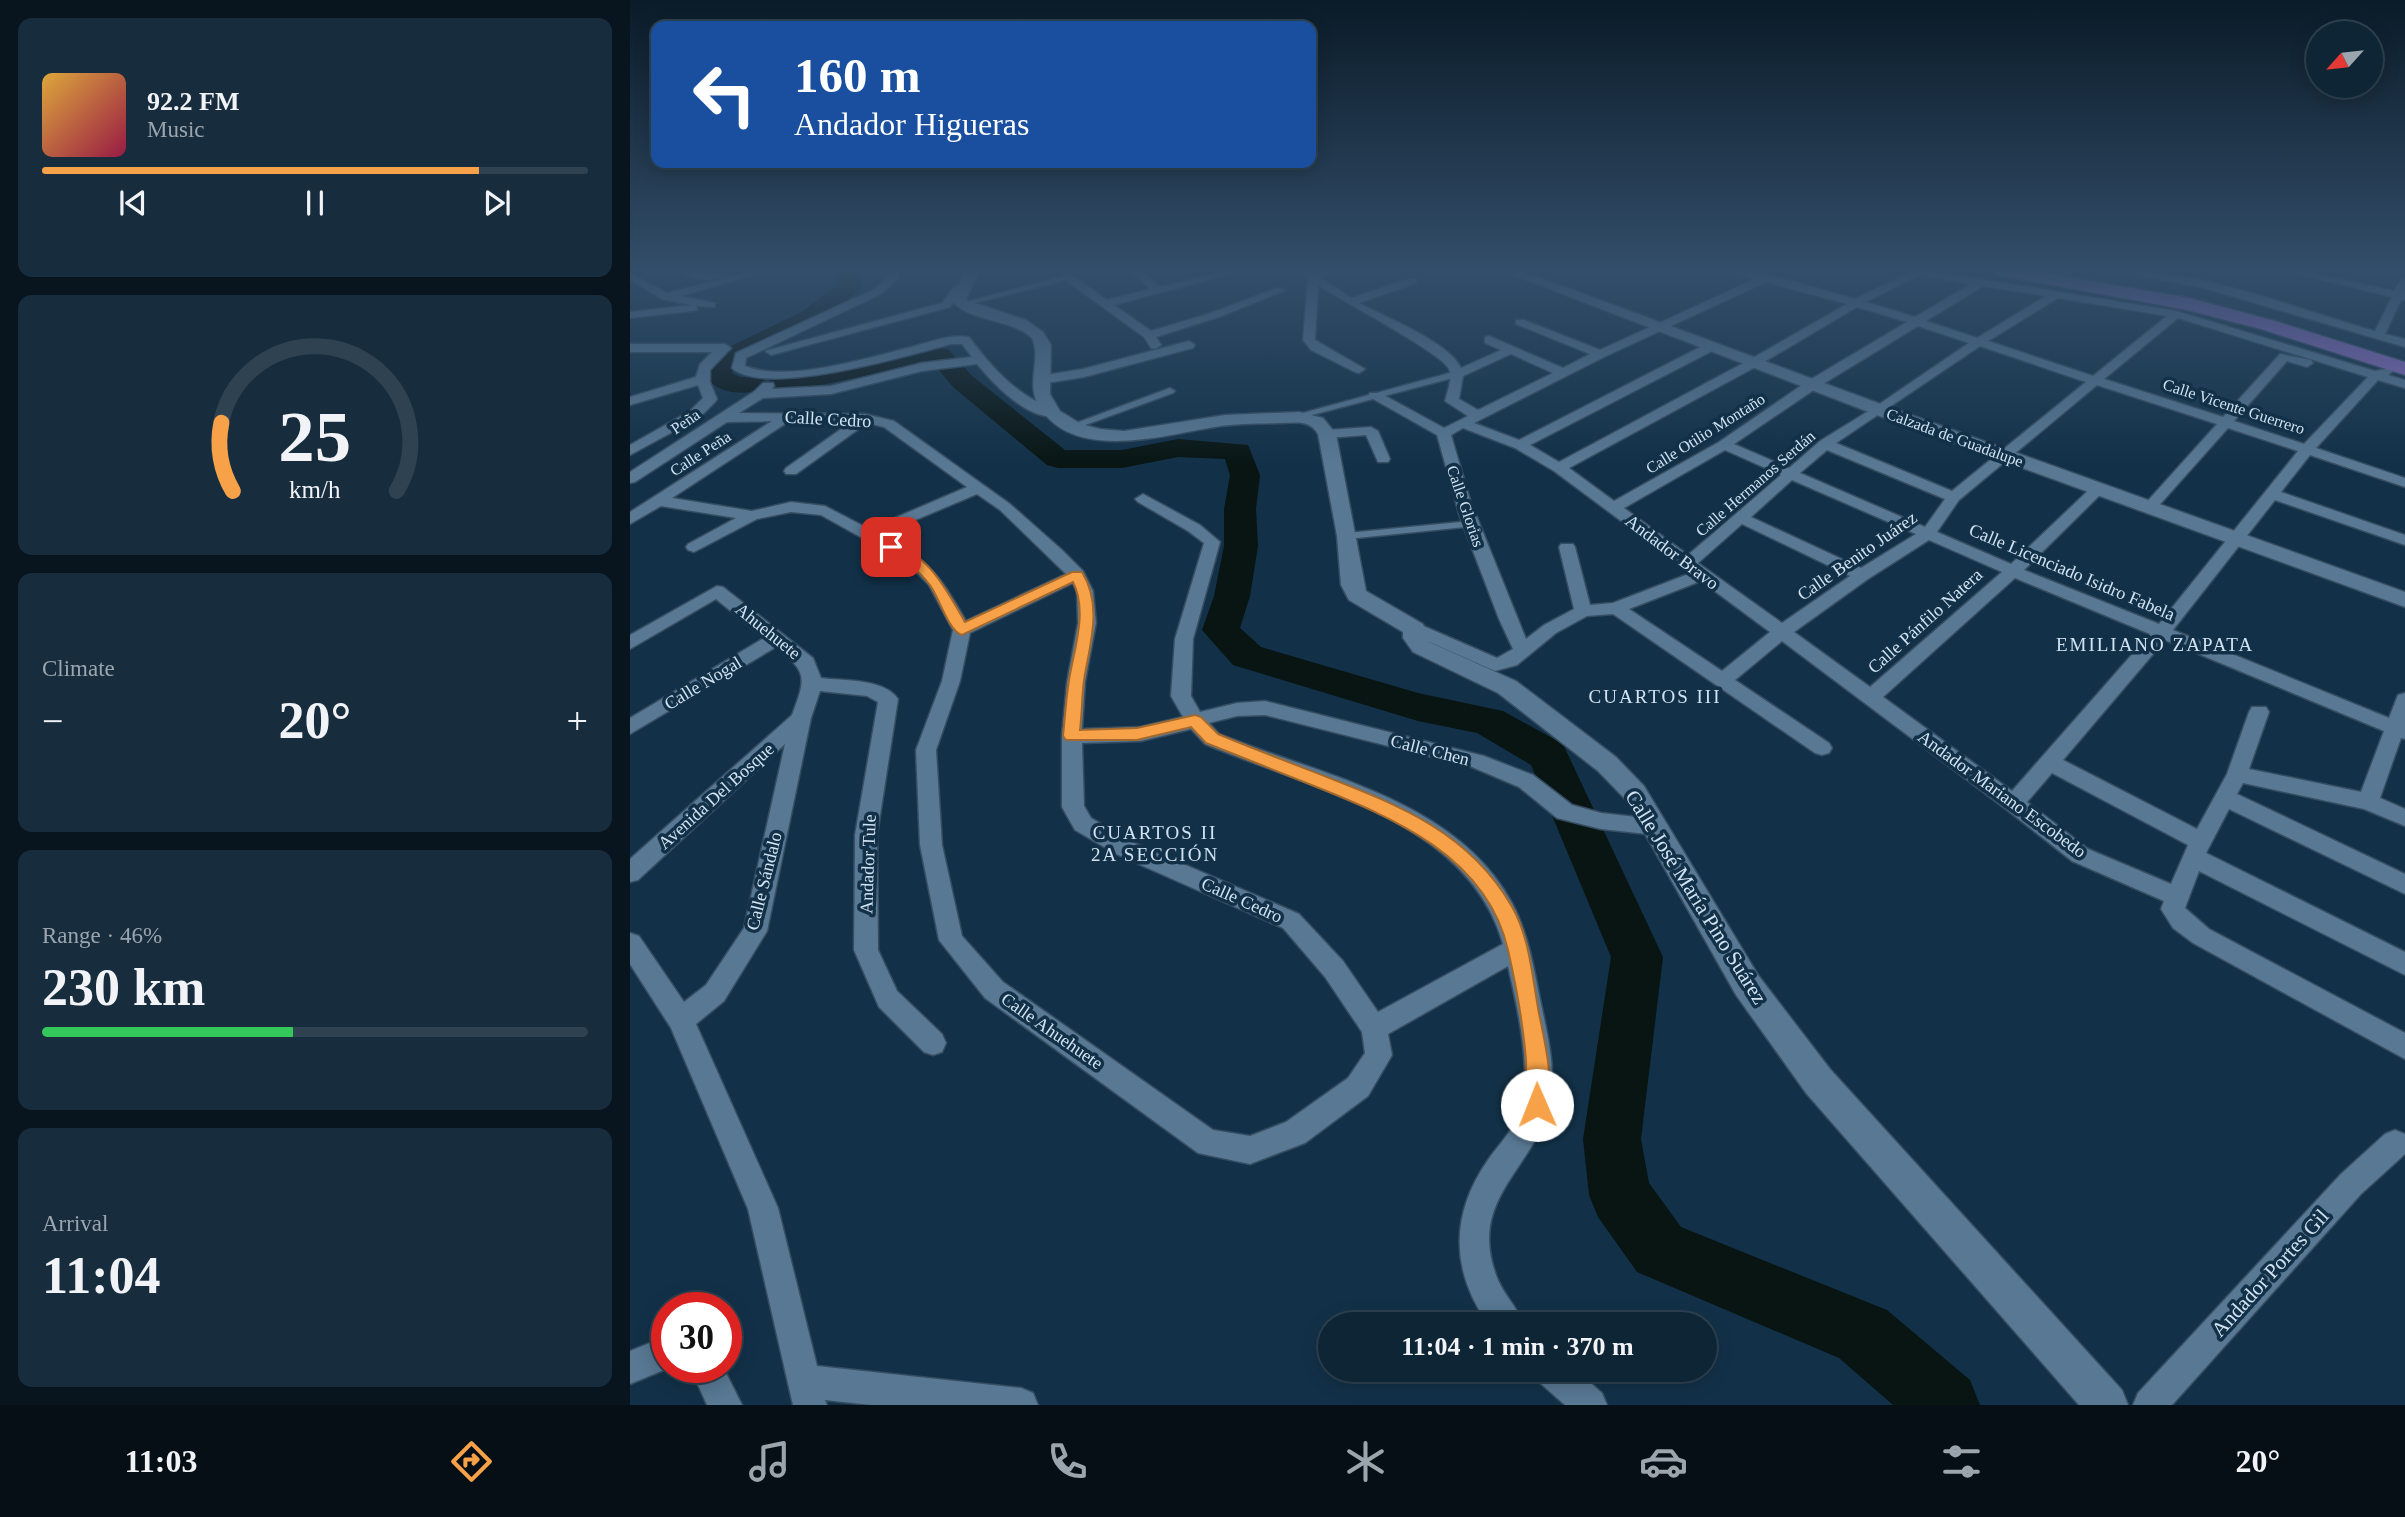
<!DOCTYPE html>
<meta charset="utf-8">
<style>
:root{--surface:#0e2536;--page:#172d3e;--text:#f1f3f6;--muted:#9ba5ad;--line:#2e4251;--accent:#f7a248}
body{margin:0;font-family:Georgia,serif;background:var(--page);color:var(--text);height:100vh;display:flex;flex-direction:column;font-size:26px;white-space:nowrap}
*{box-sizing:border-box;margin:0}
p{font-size:23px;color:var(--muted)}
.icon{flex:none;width:38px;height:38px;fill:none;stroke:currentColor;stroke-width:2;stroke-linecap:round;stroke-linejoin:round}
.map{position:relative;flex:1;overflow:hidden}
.details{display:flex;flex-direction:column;gap:18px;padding:18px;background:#08141e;width:630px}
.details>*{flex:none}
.hud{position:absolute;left:21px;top:21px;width:665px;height:147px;border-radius:14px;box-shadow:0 4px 18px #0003,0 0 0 2px var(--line);background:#1a4fa0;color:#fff;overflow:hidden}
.needle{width:46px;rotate:243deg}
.fabs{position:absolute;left:1676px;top:21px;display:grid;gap:14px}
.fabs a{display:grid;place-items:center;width:77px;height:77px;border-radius:50%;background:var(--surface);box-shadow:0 4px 18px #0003,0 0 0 2px var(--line);font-size:35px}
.speed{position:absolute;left:21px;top:1292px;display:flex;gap:14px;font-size:35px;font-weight:700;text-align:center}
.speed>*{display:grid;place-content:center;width:91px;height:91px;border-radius:50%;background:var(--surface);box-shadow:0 4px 18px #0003,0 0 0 2px var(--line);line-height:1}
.speed .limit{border:10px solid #d22;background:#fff;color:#111}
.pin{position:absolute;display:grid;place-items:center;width:60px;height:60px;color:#fff;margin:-30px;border-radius:14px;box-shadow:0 4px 10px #0006}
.me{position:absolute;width:77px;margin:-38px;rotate:359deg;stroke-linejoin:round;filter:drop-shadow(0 0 5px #0008)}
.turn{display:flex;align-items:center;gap:24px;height:147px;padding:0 28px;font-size:32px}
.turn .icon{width:91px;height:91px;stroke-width:2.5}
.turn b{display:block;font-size:49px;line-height:60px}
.big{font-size:52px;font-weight:700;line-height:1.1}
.details .tile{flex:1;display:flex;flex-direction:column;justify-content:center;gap:10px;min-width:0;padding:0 24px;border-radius:14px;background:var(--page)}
.details .dial{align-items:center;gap:0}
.dial svg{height:182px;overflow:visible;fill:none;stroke:var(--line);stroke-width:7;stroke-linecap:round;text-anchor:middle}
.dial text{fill:var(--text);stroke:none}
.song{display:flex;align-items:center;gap:21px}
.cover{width:84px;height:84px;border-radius:10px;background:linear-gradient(135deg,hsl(40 70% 55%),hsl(340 70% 35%))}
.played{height:7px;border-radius:4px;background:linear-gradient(90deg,var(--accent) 80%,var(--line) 80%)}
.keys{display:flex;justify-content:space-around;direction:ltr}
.heat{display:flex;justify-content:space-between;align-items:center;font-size:38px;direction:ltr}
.charge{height:10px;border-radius:5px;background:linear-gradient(90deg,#34c759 46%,var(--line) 0)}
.trip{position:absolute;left:688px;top:1312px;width:399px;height:70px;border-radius:35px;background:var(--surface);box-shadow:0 4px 18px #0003,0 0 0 2px var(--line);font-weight:700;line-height:70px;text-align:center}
.tabs{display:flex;height:112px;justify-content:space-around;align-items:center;background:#060f16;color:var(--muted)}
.tabs .icon{width:49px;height:49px}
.tabs .selected{color:var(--accent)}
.tabs b{font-size:32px;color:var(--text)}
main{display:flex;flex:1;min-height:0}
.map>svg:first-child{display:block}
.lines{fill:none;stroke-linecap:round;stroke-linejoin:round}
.river{fill:#081513;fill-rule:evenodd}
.pedestrian-casing{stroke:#364d61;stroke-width:3}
.minor-casing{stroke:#364d61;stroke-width:3}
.tertiary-casing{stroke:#364d61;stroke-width:3}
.trunk-casing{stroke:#364d61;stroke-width:3}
.pedestrian{fill:#587893;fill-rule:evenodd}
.minor{fill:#587893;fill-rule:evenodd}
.tertiary{fill:#587893;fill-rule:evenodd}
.trunk{fill:#8b6bc2;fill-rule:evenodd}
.route{fill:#f7a248;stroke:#a1692f;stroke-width:2}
.labels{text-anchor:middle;stroke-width:7;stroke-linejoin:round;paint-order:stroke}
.far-street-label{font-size:16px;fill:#d1e3f2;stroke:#123148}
.street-label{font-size:18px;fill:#d1e3f2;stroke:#123148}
.neighbourhood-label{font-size:19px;letter-spacing:2px;fill:#d1e3f2;stroke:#123148}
.near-street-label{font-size:21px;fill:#d1e3f2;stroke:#123148}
</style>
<main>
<section class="details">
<div class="tile">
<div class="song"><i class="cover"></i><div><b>92.2 FM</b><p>Music</p></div></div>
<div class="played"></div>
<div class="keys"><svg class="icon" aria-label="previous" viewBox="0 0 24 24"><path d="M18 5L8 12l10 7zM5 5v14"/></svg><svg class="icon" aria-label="pause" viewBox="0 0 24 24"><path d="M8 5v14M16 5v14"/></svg><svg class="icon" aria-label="next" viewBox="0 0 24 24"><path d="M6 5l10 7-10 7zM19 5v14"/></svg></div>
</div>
<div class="tile dial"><svg viewBox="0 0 100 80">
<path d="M14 69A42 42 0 1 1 86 69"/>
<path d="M14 69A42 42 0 0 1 9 39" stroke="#f7a248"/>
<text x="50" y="56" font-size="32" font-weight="700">25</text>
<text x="50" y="72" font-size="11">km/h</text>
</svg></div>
<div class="tile"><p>Climate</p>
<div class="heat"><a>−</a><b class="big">20°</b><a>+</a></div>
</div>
<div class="tile"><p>Range · 46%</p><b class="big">230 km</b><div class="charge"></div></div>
<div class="tile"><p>Arrival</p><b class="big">11:04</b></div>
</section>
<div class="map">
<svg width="1775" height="1405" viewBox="0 0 1775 1405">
<rect width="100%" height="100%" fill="#123148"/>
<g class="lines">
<path class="river" d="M204,270H226L232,286L229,291L187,322L104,364L102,373L110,377L133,378L137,384L133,390C114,395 88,395 75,376L83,355L171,312L209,284Z
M294,346L318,349L341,375L435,450H492L548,439L618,445L630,475L626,509L628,546L620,596L610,628L631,647L788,693L873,711L933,744L1033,957L1011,1139L1019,1183L1051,1227L1257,1310L1340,1380L1350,1405H1263L1209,1358L1007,1272L968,1217L959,1195L953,1139L981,957L901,765L847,733L788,721L603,665L572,630L584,596L594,546V509L600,475L595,459L548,457L492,468H428L417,465L323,387L302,362L167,390L142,389L138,383L142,377L167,374Z"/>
<defs>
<path id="pedestrian" d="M1273,270H1288L1292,272L1288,274Z
M438,275L442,277L441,279L332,306L328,304Z
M827,371L832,374L830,376L663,420L658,417Z
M540,388L545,391L543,393L447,428L438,426Z
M841,521L845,522V526L717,539L711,536L717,533Z"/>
<path id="minor" d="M49,270L89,273L94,276C83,283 58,279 49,270Z
M125,270H141L51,296L85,303V307L67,306V310L63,311L0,318V312L61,305L32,299L0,280V273L37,293Z
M257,270H267L269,277L253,293L116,358L115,366C157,383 237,358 281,347C300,342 320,334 339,337C363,369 387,396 426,410V416C398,421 363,383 347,364L292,371L201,394L133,398L109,413L235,414L264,421L380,504L432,550L453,571L463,591L466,623L455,682L452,729L511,727L553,717L541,696L545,639L574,543L558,531L508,502L505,499L513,494L570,525L590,542L563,639L561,696L570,712L607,703L635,701L854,756L903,775L942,805L971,813L1034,820L1037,826L1034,832L1026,835L971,829L927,818L889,787L842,767L635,715L607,716L579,723L589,734C689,775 826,799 882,903C897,931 903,963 909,994C916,1029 929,1075 918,1110C899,1173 839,1200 866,1275C872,1293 887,1307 895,1325H859C820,1271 820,1214 858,1160C870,1143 888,1125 892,1105C901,1066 887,1006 878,966L758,1034L762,1055L738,1096L675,1143L620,1164L568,1153L355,998L309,940L290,845L286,750L312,681L323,630L299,585L277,563L191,515L161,512L127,519L64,552L58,550L56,547L58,544L106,518L31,506L0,524V512L142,421L97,422L5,482L0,483V472L125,391L133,383H143L144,386L142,389L201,386L292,363L342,357L332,344H321C279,355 135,398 102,368L106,353L245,289L258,276ZM161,420L221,422L156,468L154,471L156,474H166L237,423L254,427L337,487L239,529L195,506L161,502L122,511L42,498ZM347,494L370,510L436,574L336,621C308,572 300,563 250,535ZM443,583L447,591L448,623L437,682L432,736V807L445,830L486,854L653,928L695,977L732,1032L735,1053L718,1078L656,1122L620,1136L583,1130L373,982L332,936L312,845L306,750L330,681L340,633ZM561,729L575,744C681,789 838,819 873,944L748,1012L713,961L669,914L502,842L461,818L454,806L452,743L511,741Z
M431,270H441L443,276L477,300L520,289L499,270H510L530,287L598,270H615L484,305L521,331L581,313L647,288L656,290L589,317L526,337L531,345L525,349L521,348L514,337L434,279Z
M667,270H679L683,273L709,270L690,277L721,298L778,279H786V283L729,303C755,317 819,342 831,368L871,350L855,343V337L859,336L933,368L960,354L886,324V320H894L970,350L1125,279L1094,270L1138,274L1225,299L1284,270H1294L1546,311L1745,371L1761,368L1763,371L1758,375L1775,380V388L1748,380L1686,448L1775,478V487L1680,455L1651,492L1775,535V545L1645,500L1543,630L1759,718L1768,695L1775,693V739L1771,738L1750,798L1775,809V826L1734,809L1613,783L1607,794L1775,874V894L1599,809L1576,853L1775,952V975L1569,871L1555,908L1579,929L1775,1033V1059L1563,943L1543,928L1531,909L1534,901L1442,861L1376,809L1152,641L1105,680L1199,743L1202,748L1199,753L1192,755L1185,753L983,614L957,616L926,633L887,665L865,671L779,633L776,629L779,625H791L867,658L883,649L869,619L830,517L807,435L738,396L740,393H750L814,428L838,416L815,401C817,392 823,378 819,369C812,353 710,300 688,285L685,340L735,369L729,373L725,372L681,350L673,340L678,278ZM1289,275L1341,284L1285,317L1236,302ZM1136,282L1217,304L1121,359L929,462L900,445L1086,349V343H1078L889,440L844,423L974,357ZM1353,286L1416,296L1347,338L1296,321ZM1428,298L1537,316L1463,376L1358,341ZM1227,307L1277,322L1178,381L1089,442L984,501L939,468L1129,365ZM1548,318L1738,377L1674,444L1604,421L1657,361L1677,367L1683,363L1681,360L1650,354L1593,417L1474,379ZM1288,326L1339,343L1245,407L1190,441L1159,468L1104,444L1188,387ZM1350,346L1456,382L1322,491L1206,443ZM881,354L923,373L848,410L829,399L833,376ZM1467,385L1587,424L1514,505L1511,508L1514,511H1524L1598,428L1668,451L1529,624L1394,570L1473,492L1475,489L1473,486H1463L1381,564L1307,532L1329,500ZM833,428L885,448L924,471L1061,573L983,603L960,605L945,547L943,544H931L929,547L944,609L914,625L896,639L840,500L821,435ZM1095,450L1151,475L1058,555L994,508ZM1197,450L1315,499L1295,527L1170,473ZM1162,480L1286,534L1231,568L1121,517ZM1112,524L1220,576L1152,623L1068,563ZM1299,540L1372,572L1240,687L1164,632L1238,579ZM1385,578L1520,634L1382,791L1253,697ZM1071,581L1140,632L1092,671L999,609ZM1535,640L1754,731L1731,792L1619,769L1639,712L1636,707H1622L1619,712L1597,774L1567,829L1433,760ZM1422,773L1558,845L1541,884L1458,849L1397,802Z
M966,270H979L970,274Z
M1481,270C1559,266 1668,309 1745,331L1762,297L1651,270H1669L1764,291L1771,279L1775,278V300H1771L1755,334L1775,339V347L1574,288Z
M335,283L340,286L332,291L320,307L141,355L135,351L312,303L324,287Z
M559,341L565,345L563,348L454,377L410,384L404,380L410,376L453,369Z
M0,344H95L101,348L80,370V382L87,399L85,402L70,417L0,455V445L60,411L73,398L68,385L0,405V397L66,377L70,364L82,352H0Z
M741,427L748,431L760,459L758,462H748L736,435L697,438L690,434L697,430Z
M87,586L93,587L183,658L191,678C213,681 254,678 268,699L247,835L248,950L267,991L312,1034L316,1043L312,1052L303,1055L294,1052L249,1007L224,950L225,835L248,702L237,696L190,691L181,718L137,931L94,1001L66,1024L148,1208L187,1366L391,1388L403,1393L408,1405H241L195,1400L197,1405H163L118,1209L41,1028L0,964V933L9,936L54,1002L76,985L114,928L155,744L8,880L0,882V859L162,715C176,677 178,673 146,647L0,734V718L134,638L86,599L0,649V635Z
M1765,1130L1775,1134V1154L1731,1194L1542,1405H1503L1508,1393L1711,1174L1755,1134Z
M37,1336V1367H41L0,1384V1351Z
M60,1367H93L112,1405H77Z
M905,1370H946L972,1393L977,1405H935L909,1382Z"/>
<path id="tertiary" d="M335,270H349L336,300L396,320L413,332L421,345L420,394L430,411L451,424L470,429L494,431L595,415L669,412L693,418L706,434L736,591L793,624L799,642L886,681L986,757L1014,786L1128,975L1200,1069L1492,1390L1498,1405H1449L1176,1093L1106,995L996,800L968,771L868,693L783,652L773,638V632L719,600L711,585L707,536L688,434C679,419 665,423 650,423C628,424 607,423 585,427C534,435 443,463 409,406C395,383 412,360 402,338C380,318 343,323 323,302Z
M870,270H889L1256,406L1775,592V607L1244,414Z"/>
<path id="trunk" d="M1359,270H1398L1559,298L1645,321L1775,362V375L1631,329L1557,310L1368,275Z"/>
</defs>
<use href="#pedestrian" class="pedestrian-casing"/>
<use href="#minor" class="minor-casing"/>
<use href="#tertiary" class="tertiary-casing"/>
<use href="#trunk" class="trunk-casing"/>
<use href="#pedestrian" class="pedestrian"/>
<use href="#minor" class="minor"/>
<use href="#tertiary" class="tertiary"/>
<use href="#trunk" class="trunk"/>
</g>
<linearGradient id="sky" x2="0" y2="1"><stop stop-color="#0a1b28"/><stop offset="0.58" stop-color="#334e6a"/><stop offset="1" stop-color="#334e6a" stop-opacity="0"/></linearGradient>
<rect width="1775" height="466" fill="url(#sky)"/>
<path class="route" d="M261,543C299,554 317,591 335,622L442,572H452C473,606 460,643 454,680C452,696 452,713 450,730L507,728L565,715L571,717L588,734C624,749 661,763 697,777C771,806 839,833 881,905C899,935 902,974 908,1008C913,1036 927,1085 915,1113L907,1116L899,1113C892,1096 897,1078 896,1060C893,1024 886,985 878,950C857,857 764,818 684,786C648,772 612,757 576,743L561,727L507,740H436L433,736C435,717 436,698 439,680C444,649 458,612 443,582L332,635C318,631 309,596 299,584C288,569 272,559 256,550L254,547Z"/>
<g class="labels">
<g class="far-street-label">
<text transform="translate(1604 406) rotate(18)" y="6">Calle Vicente Guerrero</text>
<text transform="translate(55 421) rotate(-34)" y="6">Peña</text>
<text transform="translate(1075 433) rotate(-32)" y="6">Calle Otilio Montaño</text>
<text transform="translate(1325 437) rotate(20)" y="6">Calzada de Guadalupe</text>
<text transform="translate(70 453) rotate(-33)" y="6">Calle Peña</text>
<text transform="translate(1125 483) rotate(-41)" y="6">Calle Hermanos Serdán</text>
<text transform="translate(836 506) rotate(71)" y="6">Calle Glorias</text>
</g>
<g class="street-label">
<text transform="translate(198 419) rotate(3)" y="6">Calle Cedro</text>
<text transform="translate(1042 552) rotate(37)" y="6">Andador Bravo</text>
<text transform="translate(1227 556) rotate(-35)" y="6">Calle Benito Juárez</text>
<text transform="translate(1442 572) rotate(23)" y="6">Calle Licenciado Isidro Fabela</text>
<text transform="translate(1295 621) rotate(-42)" y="6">Calle Pánfilo Natera</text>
<text transform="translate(138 631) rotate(39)" y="6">Ahuehuete</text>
<text transform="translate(73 683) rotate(-31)" y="6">Calle Nogal</text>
<text transform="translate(800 750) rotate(14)" y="6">Calle Chen</text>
<text transform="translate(1372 794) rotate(36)" y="6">Andador Mariano Escobedo</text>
<text transform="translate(86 796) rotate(-42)" y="6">Avenida Del Bosque</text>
<text transform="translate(238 864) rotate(-88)" y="6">Andador Tule</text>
<text transform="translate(134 881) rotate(-76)" y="6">Calle Sándalo</text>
<text transform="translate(612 900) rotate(24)" y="6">Calle Cedro</text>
<text transform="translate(422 1031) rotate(35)" y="6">Calle Ahuehuete</text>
</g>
<g class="neighbourhood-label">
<text x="1525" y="651">EMILIANO ZAPATA</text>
<text x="1025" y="703">CUARTOS III</text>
<text x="525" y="839">CUARTOS II<tspan x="525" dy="22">2A SECCIÓN</tspan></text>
</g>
<g class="near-street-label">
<text transform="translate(1066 897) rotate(58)" y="7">Calle José María Pino Suárez</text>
<text transform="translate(1640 1273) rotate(-48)" y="7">Andador Portes Gil</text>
</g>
</g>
</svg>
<div class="fabs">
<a><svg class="needle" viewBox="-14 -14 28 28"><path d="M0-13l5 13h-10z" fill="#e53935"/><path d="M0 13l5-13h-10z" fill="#9ba5ad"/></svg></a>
</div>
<div class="speed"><div class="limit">30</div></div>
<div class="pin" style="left:261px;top:547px;background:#d93025"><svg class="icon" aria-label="arrive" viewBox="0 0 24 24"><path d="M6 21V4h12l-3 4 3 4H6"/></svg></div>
<svg class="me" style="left:907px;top:1105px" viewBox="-20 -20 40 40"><circle r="19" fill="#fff"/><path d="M0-13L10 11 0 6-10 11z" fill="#f7a248"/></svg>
<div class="trip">11:04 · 1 min · 370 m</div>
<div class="hud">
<div class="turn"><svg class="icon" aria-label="left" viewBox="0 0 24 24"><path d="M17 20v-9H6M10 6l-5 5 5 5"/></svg><div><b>160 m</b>Andador Higueras</div></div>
</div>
</div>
</main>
<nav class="tabs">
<b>11:03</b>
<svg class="icon selected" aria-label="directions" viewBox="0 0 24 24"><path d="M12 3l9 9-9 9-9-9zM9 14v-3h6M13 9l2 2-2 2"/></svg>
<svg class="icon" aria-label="music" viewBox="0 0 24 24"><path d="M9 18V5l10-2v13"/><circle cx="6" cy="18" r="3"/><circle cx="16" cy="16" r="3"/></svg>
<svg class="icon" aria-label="phone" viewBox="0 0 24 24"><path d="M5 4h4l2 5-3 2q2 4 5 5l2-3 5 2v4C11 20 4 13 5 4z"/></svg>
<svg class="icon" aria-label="climate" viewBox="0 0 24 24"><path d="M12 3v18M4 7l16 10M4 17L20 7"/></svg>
<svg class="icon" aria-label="car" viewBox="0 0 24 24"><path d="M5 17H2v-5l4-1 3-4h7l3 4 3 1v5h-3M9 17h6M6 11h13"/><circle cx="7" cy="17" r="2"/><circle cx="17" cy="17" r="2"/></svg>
<svg class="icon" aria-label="filters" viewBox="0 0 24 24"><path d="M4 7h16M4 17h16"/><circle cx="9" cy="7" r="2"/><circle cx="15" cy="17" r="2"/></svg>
<b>20°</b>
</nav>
